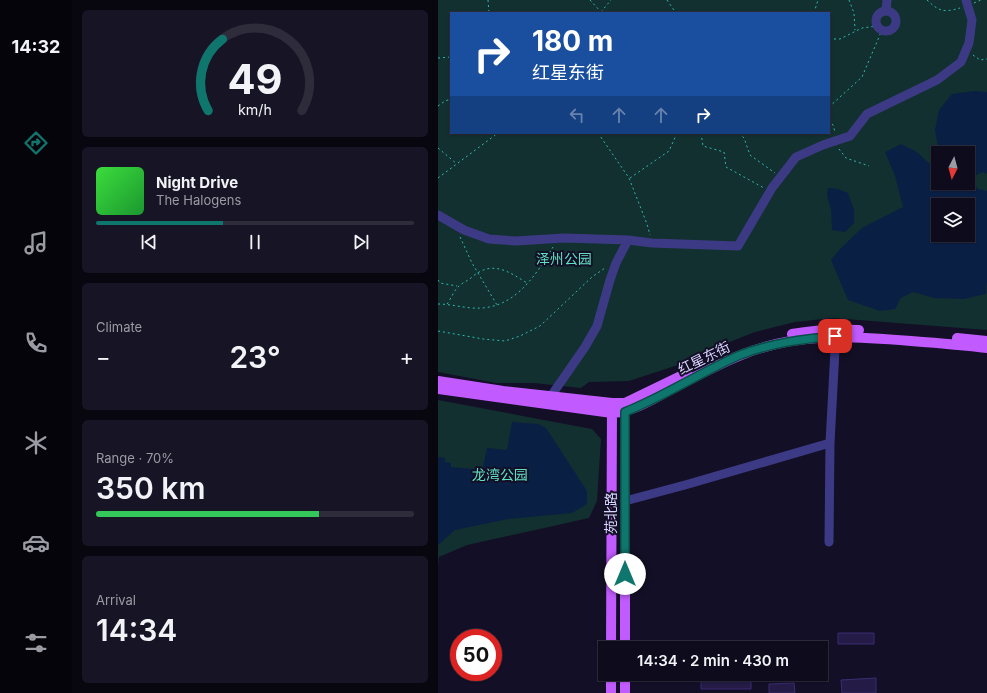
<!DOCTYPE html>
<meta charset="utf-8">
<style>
:root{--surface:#0e0b1c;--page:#171425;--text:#f1f3f6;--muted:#9b9ba3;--line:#2e2b3b;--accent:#0f766e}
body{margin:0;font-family:Inter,"Noto Sans SC",sans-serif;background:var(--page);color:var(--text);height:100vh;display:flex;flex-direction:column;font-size:15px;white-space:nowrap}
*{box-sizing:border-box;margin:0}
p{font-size:13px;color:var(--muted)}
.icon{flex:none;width:22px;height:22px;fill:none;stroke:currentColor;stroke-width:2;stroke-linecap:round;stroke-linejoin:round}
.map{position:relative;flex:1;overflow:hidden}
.sheet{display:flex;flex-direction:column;gap:10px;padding:10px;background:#08060f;width:366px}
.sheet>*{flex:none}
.hud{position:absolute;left:12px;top:12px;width:380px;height:122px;border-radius:0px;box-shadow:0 1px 3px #0004,0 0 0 1px var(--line);background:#1a4fa0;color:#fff;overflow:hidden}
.needle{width:26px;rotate:186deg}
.fabs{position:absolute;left:493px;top:146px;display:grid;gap:8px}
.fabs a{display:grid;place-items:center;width:44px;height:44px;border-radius:0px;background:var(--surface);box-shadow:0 1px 3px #0004,0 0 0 1px var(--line);font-size:20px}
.speed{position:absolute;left:12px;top:629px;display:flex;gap:8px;font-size:20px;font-weight:700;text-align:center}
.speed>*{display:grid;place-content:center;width:52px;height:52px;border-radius:50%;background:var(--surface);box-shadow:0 1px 3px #0004,0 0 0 1px var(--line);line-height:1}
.speed .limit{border:6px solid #d22;background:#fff;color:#111}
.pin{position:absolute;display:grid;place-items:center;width:34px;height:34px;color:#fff;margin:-17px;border-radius:8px;box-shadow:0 2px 6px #0006}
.me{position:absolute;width:44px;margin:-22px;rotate:0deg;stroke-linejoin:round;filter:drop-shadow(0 0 3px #0008)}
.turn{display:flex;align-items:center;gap:14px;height:84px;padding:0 16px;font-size:18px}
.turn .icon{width:52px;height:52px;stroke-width:2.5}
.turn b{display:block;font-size:28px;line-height:34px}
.lanes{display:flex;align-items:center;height:38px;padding:0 16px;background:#0003;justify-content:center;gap:20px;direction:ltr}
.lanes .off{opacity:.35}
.big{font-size:30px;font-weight:600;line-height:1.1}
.sheet .tile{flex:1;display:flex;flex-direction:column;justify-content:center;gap:6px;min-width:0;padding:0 14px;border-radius:6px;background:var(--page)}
.sheet .dial{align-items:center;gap:0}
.dial svg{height:104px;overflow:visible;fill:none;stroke:var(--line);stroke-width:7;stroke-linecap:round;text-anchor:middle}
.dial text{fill:var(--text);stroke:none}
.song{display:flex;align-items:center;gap:12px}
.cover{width:48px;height:48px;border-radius:6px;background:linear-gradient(135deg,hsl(120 70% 55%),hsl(130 70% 35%))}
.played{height:4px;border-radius:2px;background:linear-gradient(90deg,var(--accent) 40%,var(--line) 40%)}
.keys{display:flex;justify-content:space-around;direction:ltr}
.heat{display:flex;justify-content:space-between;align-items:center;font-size:22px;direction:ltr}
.charge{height:6px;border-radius:3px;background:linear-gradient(90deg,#34c759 70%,var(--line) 0)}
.trip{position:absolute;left:160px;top:641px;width:230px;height:40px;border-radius:0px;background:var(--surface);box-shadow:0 1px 3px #0004,0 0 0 1px var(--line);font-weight:600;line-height:40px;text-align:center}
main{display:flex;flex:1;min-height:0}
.menu{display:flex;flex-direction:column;width:72px;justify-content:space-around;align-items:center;background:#06040b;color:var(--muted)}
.menu .icon{width:28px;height:28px}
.menu .on{color:var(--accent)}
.menu b{font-size:18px;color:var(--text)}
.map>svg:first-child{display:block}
.green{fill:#12302f;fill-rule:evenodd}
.water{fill:#0a1f44;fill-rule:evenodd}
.building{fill:#241b47;stroke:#3b2d73}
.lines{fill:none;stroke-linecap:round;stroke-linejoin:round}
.path{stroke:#2fb8b0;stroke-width:1;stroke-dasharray:2 3;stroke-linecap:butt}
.minor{stroke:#3d3a85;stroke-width:9}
.major{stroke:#c25bff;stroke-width:10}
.route-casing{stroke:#0a4d48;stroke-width:10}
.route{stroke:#0f766e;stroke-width:7}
.labels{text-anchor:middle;stroke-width:4;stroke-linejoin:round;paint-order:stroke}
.park-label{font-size:14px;fill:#5fe0c0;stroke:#130f26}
.street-label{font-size:14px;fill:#d9d4ff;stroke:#130f26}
</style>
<main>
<nav class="menu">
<b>14:32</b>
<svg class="icon on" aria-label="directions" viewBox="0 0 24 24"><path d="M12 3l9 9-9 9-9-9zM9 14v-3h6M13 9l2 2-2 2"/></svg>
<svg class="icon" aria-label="music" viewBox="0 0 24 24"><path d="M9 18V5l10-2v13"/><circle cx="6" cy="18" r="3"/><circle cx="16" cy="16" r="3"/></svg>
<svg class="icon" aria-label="phone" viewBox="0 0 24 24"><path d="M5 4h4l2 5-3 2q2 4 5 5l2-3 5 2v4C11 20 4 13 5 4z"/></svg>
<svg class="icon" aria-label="climate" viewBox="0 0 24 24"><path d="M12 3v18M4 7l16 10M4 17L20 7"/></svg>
<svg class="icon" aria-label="car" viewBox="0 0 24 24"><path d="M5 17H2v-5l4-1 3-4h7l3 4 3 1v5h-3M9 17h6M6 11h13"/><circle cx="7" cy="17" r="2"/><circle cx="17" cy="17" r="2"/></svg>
<svg class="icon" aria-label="filters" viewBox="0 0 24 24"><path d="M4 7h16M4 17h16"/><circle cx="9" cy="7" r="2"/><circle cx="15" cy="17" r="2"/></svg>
</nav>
<section class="sheet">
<div class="tile dial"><svg viewBox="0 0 100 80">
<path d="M14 69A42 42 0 1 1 86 69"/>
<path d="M14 69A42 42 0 0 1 25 14" stroke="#0f766e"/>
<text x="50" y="56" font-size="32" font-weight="700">49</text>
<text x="50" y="72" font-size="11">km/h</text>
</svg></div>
<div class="tile">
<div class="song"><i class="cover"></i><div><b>Night Drive</b><p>The Halogens</p></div></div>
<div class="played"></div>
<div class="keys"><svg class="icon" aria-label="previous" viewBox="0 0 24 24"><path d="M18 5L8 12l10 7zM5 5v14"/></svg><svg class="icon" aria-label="pause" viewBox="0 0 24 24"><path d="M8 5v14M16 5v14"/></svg><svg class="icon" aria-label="next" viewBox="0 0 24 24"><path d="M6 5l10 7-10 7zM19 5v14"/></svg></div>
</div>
<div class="tile"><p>Climate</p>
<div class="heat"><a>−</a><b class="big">23°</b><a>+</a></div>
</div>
<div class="tile"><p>Range · 70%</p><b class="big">350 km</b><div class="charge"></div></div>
<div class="tile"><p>Arrival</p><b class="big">14:34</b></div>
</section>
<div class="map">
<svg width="549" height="693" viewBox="0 0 549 693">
<rect width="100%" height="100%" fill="#130f26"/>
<path class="green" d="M0,0H549V330L395,318L357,322L317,332L269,351L246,363L191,381L151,382L143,388L96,383H58L0,372ZM13,13H391V133H13ZM500,153H530V183H500ZM500,205H530V235H500Z
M0,400L154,429L163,439L159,501L151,518L29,545L1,557L0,566Z
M387,643L388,678H368V674H383V648H368V644Z"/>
<path class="water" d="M536,91L549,92V174L545,172L538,175L534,182L540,189L549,191V279L548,294L526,299L496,298L475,292L463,298L457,309L442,311L410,300L393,260L402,249L424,228L465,207L457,176L447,152L463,144L479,152L498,170L500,171V183H530V153H501L497,130L501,110L514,94ZM500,205H530V235H500Z
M390,188L400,189L410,193L416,210V223L407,232L394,230L393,210L389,195Z
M74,422L100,424L108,428L149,491V504L134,513L70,519L17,530L0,545V457L7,458V462L13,463V467L36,469L37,466L45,467L49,448L69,450Z"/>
<path class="building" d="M400,633H436V644H400Z
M263,676H313V689H263Z
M438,678V693H404L403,680Z
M356,683L357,693H331V684Z"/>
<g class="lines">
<path class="path" d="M50,0L51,13
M152,0L163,12
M229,0L238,13
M411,0L416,13L417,30
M489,0C501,11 505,13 522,8
M536,3L543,0
M163,12L173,0
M376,13L380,0
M391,39H402L424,28L439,26
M535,55L542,60L549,59
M0,58L13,57
M0,106L7,101L13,99
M391,107L424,77L444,30
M391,120L395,125L397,132
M160,133L191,178L209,224L212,235
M263,133L265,146L286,152L288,167L326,188
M301,133L306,138L312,155L337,173
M0,148L19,164
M401,149L408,158L431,166
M0,178L60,133
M192,178L231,151L239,133
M22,237L34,263L59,305
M0,280L2,283L19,286
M0,304C11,304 22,307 34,308C75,311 96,278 115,247
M9,304C13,299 16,290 21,286C25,282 30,281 34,277C54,260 70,271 89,283
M0,331L45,339L67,341L82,336L102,326L154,277L167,268"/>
<path class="minor" d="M438 21a10 10 0 1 1 20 0a10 10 0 1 1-20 0Z
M448,11L449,0
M0,215L26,230L51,239L78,241L126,238L190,240
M113,396L147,347L159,326L172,280L178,263L190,240L214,243L300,246L334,188L358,157L385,145L412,136L429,114L499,80L523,62L531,43L534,20L528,0
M187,501L247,485L392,443
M391,542L392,443L398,331"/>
<path class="major" d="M354,334C376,330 399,329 421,330
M519,338L549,341
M0,381L65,391L174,403H187L249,373
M0,389L174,413C199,411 220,396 243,384C262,374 283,363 303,355C360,332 413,336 473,341C499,343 524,345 549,348
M173,648L174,407
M187,648V406
M173,693V674
M187,693V674"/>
</g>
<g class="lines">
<defs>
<path id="route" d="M187,574V412C227,396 263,372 302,355C333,343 365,339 397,336"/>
</defs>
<use href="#route" class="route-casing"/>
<use href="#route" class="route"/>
</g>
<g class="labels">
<g class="park-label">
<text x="126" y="264">泽州公园</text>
<text x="62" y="480">龙湾公园</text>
</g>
<g class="street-label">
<text transform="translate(266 358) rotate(-26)" y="5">红星东街</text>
<text transform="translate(173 513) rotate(-90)" y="5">苑北路</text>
</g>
</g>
</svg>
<div class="fabs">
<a><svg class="needle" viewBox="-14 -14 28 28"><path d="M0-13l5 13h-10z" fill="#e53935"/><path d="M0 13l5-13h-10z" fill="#9b9ba3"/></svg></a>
<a><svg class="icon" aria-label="layers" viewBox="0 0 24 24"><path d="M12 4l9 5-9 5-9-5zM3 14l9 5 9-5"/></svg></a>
</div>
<div class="speed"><div class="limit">50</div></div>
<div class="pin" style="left:397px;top:336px;background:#d93025"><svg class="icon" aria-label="arrive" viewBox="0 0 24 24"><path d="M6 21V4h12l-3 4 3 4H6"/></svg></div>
<svg class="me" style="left:187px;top:574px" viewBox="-20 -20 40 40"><circle r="19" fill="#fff"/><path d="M0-13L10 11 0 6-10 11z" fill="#0f766e"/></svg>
<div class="trip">14:34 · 2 min · 430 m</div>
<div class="hud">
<div class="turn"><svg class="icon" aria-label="right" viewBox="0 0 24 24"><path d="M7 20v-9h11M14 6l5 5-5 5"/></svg><div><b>180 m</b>红星东街</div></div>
<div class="lanes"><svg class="icon off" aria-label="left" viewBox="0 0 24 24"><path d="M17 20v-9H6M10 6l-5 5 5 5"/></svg><svg class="icon off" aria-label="ahead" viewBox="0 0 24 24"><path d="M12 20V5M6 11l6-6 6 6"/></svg><svg class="icon off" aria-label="ahead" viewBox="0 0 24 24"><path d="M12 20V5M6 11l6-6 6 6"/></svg><svg class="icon" aria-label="right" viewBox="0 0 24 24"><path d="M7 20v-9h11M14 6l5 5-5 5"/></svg></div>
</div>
</div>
</main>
